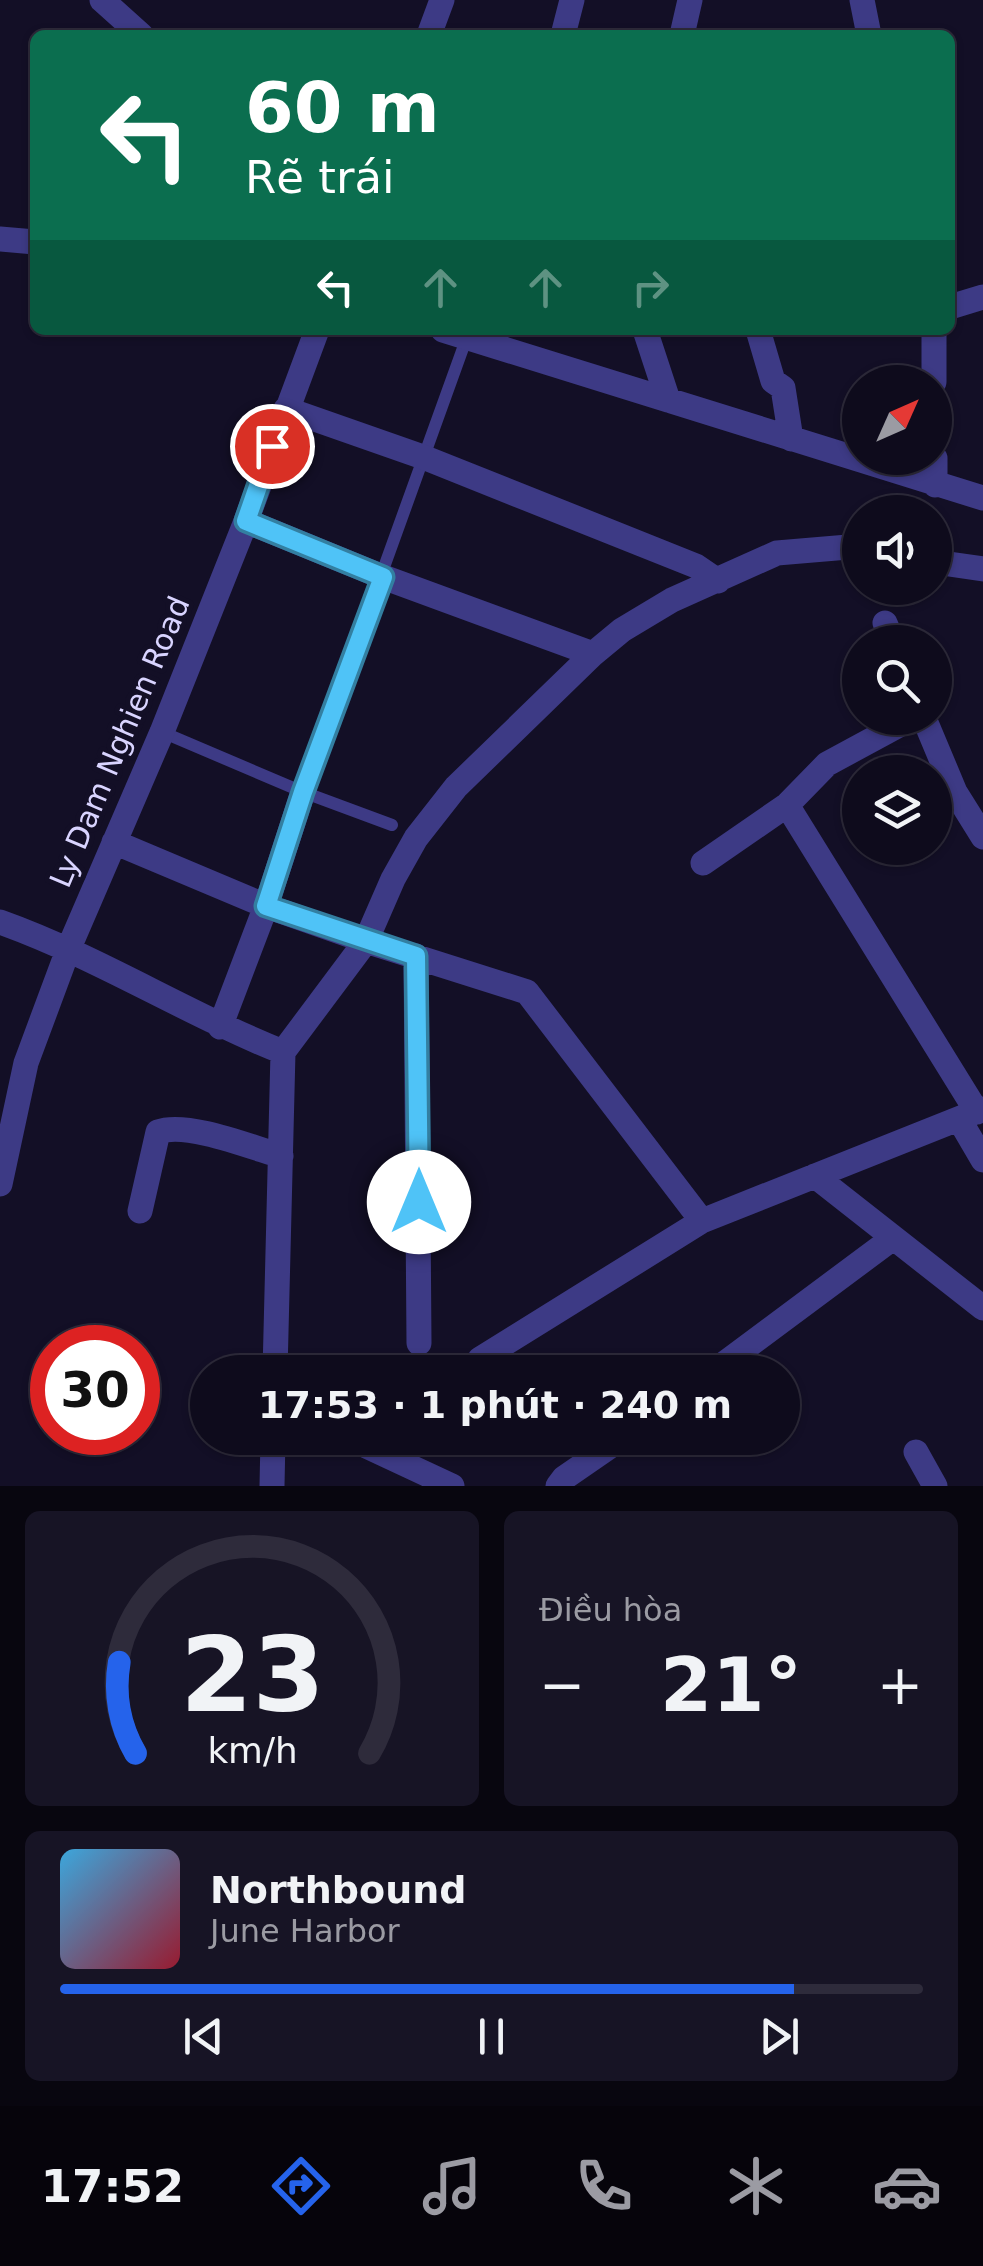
<!DOCTYPE html>
<html lang="vi">
<meta charset="utf-8">
<style>
:root{--surface:#0e0b1c;--page:#171425;--text:#f1f3f6;--muted:#9b9ba3;--line:#2e2b3b;--accent:#2563eb}
body{margin:0;font-family:"DejaVu Sans",sans-serif;background:var(--page);color:var(--text);height:100vh;display:flex;flex-direction:column;font-size:38px;white-space:nowrap}
*{box-sizing:border-box;margin:0}
p{font-size:32px;color:var(--muted)}
.icon{flex:none;width:55px;height:55px;fill:none;stroke:currentColor;stroke-width:2;stroke-linecap:round;stroke-linejoin:round}
.map{position:relative;height:1486px;overflow:hidden}
.details{display:flex;flex-direction:column;gap:25px;padding:25px;background:#08060f;flex:1}
.details>*{flex:none}
.hud{position:absolute;left:30px;top:30px;width:925px;height:305px;border-radius:15px;box-shadow:0 2px 8px #0004,0 0 0 2px var(--line);background:#0b6e4f;color:#fff;overflow:hidden}
.needle{width:65px;rotate:45deg}
.controls{position:absolute;left:842px;top:365px;display:grid;gap:20px}
.controls a{display:grid;place-items:center;width:110px;height:110px;border-radius:50%;background:var(--surface);box-shadow:0 2px 8px #0004,0 0 0 2px var(--line);font-size:50px}
.speed{position:absolute;left:30px;top:1325px;display:flex;gap:20px;font-size:50px;font-weight:700;text-align:center}
.speed>*{display:grid;place-content:center;width:130px;height:130px;border-radius:50%;background:var(--surface);box-shadow:0 2px 8px #0004,0 0 0 2px var(--line);line-height:1}
.speed .limit{border:15px solid #d22;background:#fff;color:#111}
.pin{position:absolute;display:grid;place-items:center;width:85px;height:85px;color:#fff;margin:-42px;border:5px solid #fff;border-radius:50%;box-shadow:0 2px 10px #0007}
.me{position:absolute;width:110px;margin:-55px;rotate:0deg;stroke-linejoin:round;filter:drop-shadow(0 0 8px #0008)}
.turn{display:flex;align-items:center;gap:35px;height:210px;padding:0 50px;font-size:45px}
.turn .icon{width:130px;height:130px;stroke-width:2.5}
.turn b{display:block;font-size:70px;line-height:85px}
.lanes{display:flex;align-items:center;height:95px;padding:0 50px;background:#0003;justify-content:center;gap:50px;direction:ltr}
.lanes .off{opacity:.35}
.big{font-size:75px;font-weight:700;line-height:1.1}
.details .card{flex:1;display:flex;flex-direction:column;justify-content:center;gap:15px;min-width:0;padding:0 35px;border-radius:15px;background:var(--page)}
.details .dial{align-items:center;gap:0}
.dial svg{height:260px;overflow:visible;fill:none;stroke:var(--line);stroke-width:7;stroke-linecap:round;text-anchor:middle}
.dial text{fill:var(--text);stroke:none}
.song{display:flex;align-items:center;gap:30px}
.cover{width:120px;height:120px;border-radius:15px;background:linear-gradient(135deg,hsl(200 70% 55%),hsl(350 70% 35%))}
.played{height:10px;border-radius:5px;background:linear-gradient(90deg,var(--accent) 85%,var(--line) 85%)}
.keys{display:flex;justify-content:space-around;direction:ltr}
.heat{display:flex;justify-content:space-between;align-items:center;font-size:55px;direction:ltr}
.details .tiles{flex:1;display:grid;gap:25px;grid-template-columns:1fr 1fr}
.card:last-child{grid-column:span 2}
.trip{position:absolute;left:190px;top:1355px;width:610px;height:100px;border-radius:50px;background:var(--surface);box-shadow:0 2px 8px #0004,0 0 0 2px var(--line);font-weight:700;line-height:100px;text-align:center}
.tab-bar{display:flex;height:160px;justify-content:space-around;align-items:center;background:#06040b;color:var(--muted)}
.tab-bar .icon{width:70px;height:70px}
.tab-bar .selected{color:var(--accent)}
.tab-bar b{font-size:45px;color:var(--text)}
.map>svg:first-child{display:block}
.lines{fill:none;stroke-linecap:round;stroke-linejoin:round}
.service{stroke:#3d3a85;stroke-width:12}
.minor{stroke:#3d3a85;stroke-width:25}
.route-casing{stroke:#337fa1;stroke-width:25}
.route{stroke:#4fc3f7;stroke-width:18}
.labels{text-anchor:middle;stroke-width:10;stroke-linejoin:round;paint-order:stroke}
.street-label{font-size:30px;fill:#d9d4ff;stroke:#130f26}
</style>
<div class="map">
<svg width="983" height="1486" viewBox="0 0 983 1486">
<rect width="100%" height="100%" fill="#130f26"/>
<g class="lines">
<path class="service" d="M162,732L303,792L392,825
M303,792L467,337"/>
<path class="minor" d="M102,0L141,35
M862,0L869,35
M429,35L442,0
M563,35L572,0
M682,35L690,0
M0,239L35,242
M950,307L983,297
M443,330L983,498
M645,330L668,400
M758,330L773,381L783,388L791,439
M934,330V382
M286,409L423,457L696,566L718,581
M935,458V485
M246,521L383,577L593,654
M935,562L983,569
M885,623L893,642
M912,718L827,764L787,805L977,1112
M924,718L955,792L983,837
M114,842L266,906L366,941L527,992L702,1221
M703,863L787,805
M0,922C98,957 187,1014 283,1052
M416,956L419,1343
M220,1027L266,906L303,792
M959,1119L983,1160
M815,1176L983,1308
M0,1184L26,1063L68,950L162,732L246,521L317,330
M140,1211L158,1132C186,1121 251,1147 281,1156
M480,1359L702,1221L983,1109
M275,1372L283,1052L366,941L393,879L416,838L456,787L593,654L622,630L672,600L777,553L860,546
M713,1372L893,1238
M349,1438L452,1486
M916,1452L935,1486
M272,1486L273,1438
M558,1486L564,1478L622,1438"/>
</g>
<g class="lines">
<defs>
<path id="route" d="M272,446L246,521L383,577L303,792L266,906L416,956L419,1202"/>
</defs>
<use href="#route" class="route-casing"/>
<use href="#route" class="route"/>
</g>
<g class="labels">
<g class="street-label">
<text transform="translate(120 742) rotate(-67)" y="10">Ly Dam Nghien Road</text>
</g>
</g>
</svg>
<div class="controls">
<a><svg class="needle" viewBox="-14 -14 28 28"><path d="M0-13l5 13h-10z" fill="#e53935"/><path d="M0 13l5-13h-10z" fill="#9b9ba3"/></svg></a>
<a><svg class="icon" aria-label="sound" viewBox="0 0 24 24"><path d="M4 9h4l5-4v14l-5-4H4zM17 9q2 3 0 6"/></svg></a>
<a><svg class="icon" aria-label="search" viewBox="0 0 24 24"><circle cx="10" cy="10" r="6"/><path d="M15 15l6 6"/></svg></a>
<a><svg class="icon" aria-label="layers" viewBox="0 0 24 24"><path d="M12 4l9 5-9 5-9-5zM3 14l9 5 9-5"/></svg></a>
</div>
<div class="speed"><div class="limit">30</div></div>
<div class="pin" style="left:272px;top:446px;background:#d93025"><svg class="icon" aria-label="arrive" viewBox="0 0 24 24"><path d="M6 21V4h12l-3 4 3 4H6"/></svg></div>
<svg class="me" style="left:419px;top:1202px" viewBox="-20 -20 40 40"><circle r="19" fill="#fff"/><path d="M0-13L10 11 0 6-10 11z" fill="#4fc3f7"/></svg>
<div class="trip">17:53 · 1 phút · 240 m</div>
<div class="hud">
<div class="turn"><svg class="icon" aria-label="left" viewBox="0 0 24 24"><path d="M17 20v-9H6M10 6l-5 5 5 5"/></svg><div><b>60 m</b>Rẽ trái</div></div>
<div class="lanes"><svg class="icon" aria-label="left" viewBox="0 0 24 24"><path d="M17 20v-9H6M10 6l-5 5 5 5"/></svg><svg class="icon off" aria-label="ahead" viewBox="0 0 24 24"><path d="M12 20V5M6 11l6-6 6 6"/></svg><svg class="icon off" aria-label="ahead" viewBox="0 0 24 24"><path d="M12 20V5M6 11l6-6 6 6"/></svg><svg class="icon off" aria-label="right" viewBox="0 0 24 24"><path d="M7 20v-9h11M14 6l5 5-5 5"/></svg></div>
</div>
</div>
<section class="details">
<div class="tiles">
<div class="card dial"><svg viewBox="0 0 100 80">
<path d="M14 69A42 42 0 1 1 86 69"/>
<path d="M14 69A42 42 0 0 1 9 41" stroke="#2563eb"/>
<text x="50" y="56" font-size="32" font-weight="700">23</text>
<text x="50" y="72" font-size="11">km/h</text>
</svg></div>
<div class="card"><p>Điều hòa</p>
<div class="heat"><a>−</a><b class="big">21°</b><a>+</a></div>
</div>
<div class="card">
<div class="song"><i class="cover"></i><div><b>Northbound</b><p>June Harbor</p></div></div>
<div class="played"></div>
<div class="keys"><svg class="icon" aria-label="previous" viewBox="0 0 24 24"><path d="M18 5L8 12l10 7zM5 5v14"/></svg><svg class="icon" aria-label="pause" viewBox="0 0 24 24"><path d="M8 5v14M16 5v14"/></svg><svg class="icon" aria-label="next" viewBox="0 0 24 24"><path d="M6 5l10 7-10 7zM19 5v14"/></svg></div>
</div>
</div>
</section>
<nav class="tab-bar">
<b>17:52</b>
<svg class="icon selected" aria-label="directions" viewBox="0 0 24 24"><path d="M12 3l9 9-9 9-9-9zM9 14v-3h6M13 9l2 2-2 2"/></svg>
<svg class="icon" aria-label="music" viewBox="0 0 24 24"><path d="M9 18V5l10-2v13"/><circle cx="6" cy="18" r="3"/><circle cx="16" cy="16" r="3"/></svg>
<svg class="icon" aria-label="phone" viewBox="0 0 24 24"><path d="M5 4h4l2 5-3 2q2 4 5 5l2-3 5 2v4C11 20 4 13 5 4z"/></svg>
<svg class="icon" aria-label="climate" viewBox="0 0 24 24"><path d="M12 3v18M4 7l16 10M4 17L20 7"/></svg>
<svg class="icon" aria-label="car" viewBox="0 0 24 24"><path d="M5 17H2v-5l4-1 3-4h7l3 4 3 1v5h-3M9 17h6M6 11h13"/><circle cx="7" cy="17" r="2"/><circle cx="17" cy="17" r="2"/></svg>
</nav>
